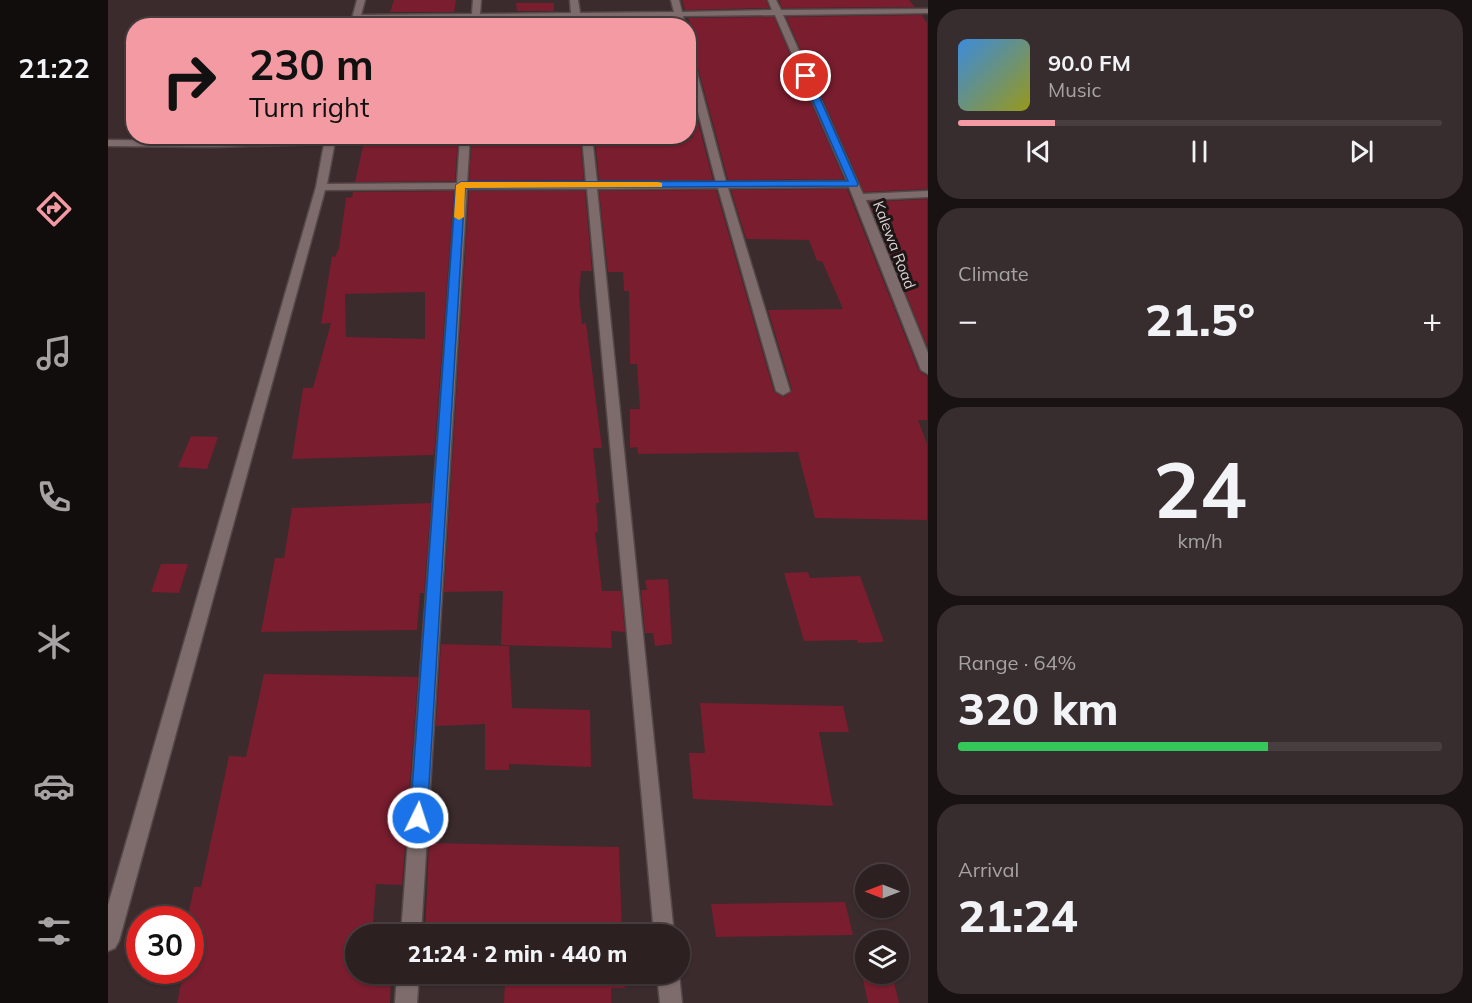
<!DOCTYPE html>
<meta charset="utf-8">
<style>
:root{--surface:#2c2021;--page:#382d2e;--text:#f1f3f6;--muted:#a6a3a5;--line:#483e3f;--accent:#f49aa2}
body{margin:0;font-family:Mulish,sans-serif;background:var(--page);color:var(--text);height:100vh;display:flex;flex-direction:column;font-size:22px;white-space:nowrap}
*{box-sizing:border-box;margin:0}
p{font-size:20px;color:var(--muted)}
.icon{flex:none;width:33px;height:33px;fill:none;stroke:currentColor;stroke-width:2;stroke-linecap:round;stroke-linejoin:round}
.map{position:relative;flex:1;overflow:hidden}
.panel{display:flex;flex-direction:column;gap:9px;padding:9px;background:#181212;width:544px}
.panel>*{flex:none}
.top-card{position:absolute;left:18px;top:18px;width:570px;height:126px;border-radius:24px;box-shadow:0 2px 4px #0004,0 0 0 2px var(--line);background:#f49aa2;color:#111;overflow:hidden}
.needle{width:39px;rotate:270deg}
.fabs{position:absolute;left:747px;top:864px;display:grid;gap:12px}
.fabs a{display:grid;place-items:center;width:54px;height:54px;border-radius:50%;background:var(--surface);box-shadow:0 2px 4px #0004,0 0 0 2px var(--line);font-size:30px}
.speed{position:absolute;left:18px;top:906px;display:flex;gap:12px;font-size:30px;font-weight:700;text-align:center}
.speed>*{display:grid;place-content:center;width:78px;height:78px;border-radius:50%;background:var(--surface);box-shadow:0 2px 4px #0004,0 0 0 2px var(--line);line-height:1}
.speed .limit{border:9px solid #d22;background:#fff;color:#111}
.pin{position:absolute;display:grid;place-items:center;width:51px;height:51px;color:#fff;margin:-26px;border:3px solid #fff;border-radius:50%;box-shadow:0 2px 6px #0007}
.me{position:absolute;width:66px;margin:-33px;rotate:4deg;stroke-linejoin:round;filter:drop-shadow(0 0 4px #0008)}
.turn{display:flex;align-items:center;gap:21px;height:126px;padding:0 24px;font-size:27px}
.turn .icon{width:78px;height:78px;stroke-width:2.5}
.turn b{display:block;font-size:42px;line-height:51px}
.big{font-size:45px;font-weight:800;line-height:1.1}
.panel .widget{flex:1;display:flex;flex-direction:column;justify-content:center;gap:9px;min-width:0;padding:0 21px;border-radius:24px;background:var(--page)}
.panel .dial{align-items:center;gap:0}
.dial b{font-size:78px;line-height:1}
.song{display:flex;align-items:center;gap:18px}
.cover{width:72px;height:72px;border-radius:9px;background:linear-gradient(135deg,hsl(210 70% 55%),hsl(60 70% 35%))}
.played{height:6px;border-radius:3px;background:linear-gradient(90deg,var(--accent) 20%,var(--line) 20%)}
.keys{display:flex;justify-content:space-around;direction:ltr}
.heat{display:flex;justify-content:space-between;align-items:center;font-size:33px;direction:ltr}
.charge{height:9px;border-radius:4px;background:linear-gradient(90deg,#34c759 64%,var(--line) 0)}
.trip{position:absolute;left:237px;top:924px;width:345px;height:60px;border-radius:30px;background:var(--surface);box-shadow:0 2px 4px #0004,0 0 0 2px var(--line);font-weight:800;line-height:60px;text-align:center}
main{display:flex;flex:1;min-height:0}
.dock{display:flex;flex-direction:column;width:108px;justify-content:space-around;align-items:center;background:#120d0d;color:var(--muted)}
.dock .icon{width:42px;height:42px}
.dock .active{color:var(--accent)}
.dock b{font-size:27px;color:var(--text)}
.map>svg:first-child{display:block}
.building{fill:#791d2f;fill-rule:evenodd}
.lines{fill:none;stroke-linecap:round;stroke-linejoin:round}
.minor-casing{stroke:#554849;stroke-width:3}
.minor{fill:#7e6c6d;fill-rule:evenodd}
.route{fill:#1a73e8;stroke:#114b97;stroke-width:1.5}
.slow{fill:#f59e0b}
.labels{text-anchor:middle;stroke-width:6;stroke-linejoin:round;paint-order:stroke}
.far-street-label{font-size:15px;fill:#dcd2d2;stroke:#1d1616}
</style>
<main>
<nav class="dock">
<b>21:22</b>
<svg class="icon active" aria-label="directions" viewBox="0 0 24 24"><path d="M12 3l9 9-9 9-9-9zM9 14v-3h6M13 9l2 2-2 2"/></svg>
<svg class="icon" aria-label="music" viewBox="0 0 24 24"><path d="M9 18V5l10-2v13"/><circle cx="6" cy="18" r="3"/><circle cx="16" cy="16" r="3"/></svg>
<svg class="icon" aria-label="phone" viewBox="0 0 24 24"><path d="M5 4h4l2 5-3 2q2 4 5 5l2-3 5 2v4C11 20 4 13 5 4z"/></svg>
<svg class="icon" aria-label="climate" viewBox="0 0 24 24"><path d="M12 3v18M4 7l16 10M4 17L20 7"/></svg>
<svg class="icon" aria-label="car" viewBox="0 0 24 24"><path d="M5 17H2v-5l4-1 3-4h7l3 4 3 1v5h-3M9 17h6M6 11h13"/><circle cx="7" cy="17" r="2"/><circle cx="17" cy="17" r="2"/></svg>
<svg class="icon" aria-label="filters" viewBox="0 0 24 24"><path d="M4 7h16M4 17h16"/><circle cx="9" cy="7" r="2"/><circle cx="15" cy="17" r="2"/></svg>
</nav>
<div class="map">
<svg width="820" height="1003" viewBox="0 0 820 1003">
<rect width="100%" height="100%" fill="#3b2b2c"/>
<path class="building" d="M286,0H348L346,12H282Z
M574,0H658L661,8L577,10Z
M671,0H801L807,7L674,8Z
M408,3H446V11H409Z
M814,15L819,23V189L756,192L678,17Z
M666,17L736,179L620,180L586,53L580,49V25H583L580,18Z
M345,21L344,25L279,26L280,22Z
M580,84L605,180H491L487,139L585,138L580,119Z
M320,136H350L347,181L247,182L257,137Z
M364,136H464V139H472L476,180L361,181Z
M739,189L811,371L819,376V420H810L819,444V520L707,518L690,452L530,454L529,447L522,448V409H532L529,364H522L521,291H516L515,272H500L491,191L608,190L666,392L676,397L684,390L660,310L735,309L714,261H709L701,240L638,239L623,190Z
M346,191L326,455L184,459L195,388H205L223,323L213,324L224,256L227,257L231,248L238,198L244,197L245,192ZM317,292V339L238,337L237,294Z
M361,191H477L484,271H473L471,295L474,324L478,323L480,339L494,448H485L491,503H488L490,532H487L494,591H513L517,632L503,631L504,648L393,645L395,591L336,592Z
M819,199V346L761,202Z
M83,436L110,437L99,469L70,467Z
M323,503L316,593H312L309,630L153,632L167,558H176L184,508Z
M53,564H80L71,593L43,592Z
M700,572L702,578L752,576L776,642L750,643L749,640L696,641L676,573Z
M560,579L564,644L547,646L545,633H537L533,590H539L537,580Z
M333,644L401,646L404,708L482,710L483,767L401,764V770H377V724L328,726Z
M156,674L310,677L294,885L268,884L264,934H248V974H283L282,1003H69L76,970H82V920H79L86,887H93L121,756L138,757Z
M592,703L735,706L741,732H711L725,806L585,799L581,753H597Z
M321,843L511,847L514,934H317Z
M737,902L745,935L608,937L603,904Z
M439,974H516L517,988H503V1003H396L397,979L439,981Z
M754,974H784L791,1003H760Z"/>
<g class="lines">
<defs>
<path id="minor" d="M249,0H257L253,15L364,14L365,0H373L372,14L463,13L462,0H470L472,13L566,12L563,0H571L574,12L664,10L660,0H668L673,10L820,9V13L675,15L755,194L820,191V197L758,200L820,353V374L813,370L741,187L620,188L682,391L675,395L668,391L610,188L489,189L566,934H546L479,189H359L313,934H293L348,189L217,190L11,941L7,948L0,951V905L208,187L216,144L106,147L0,146V140L106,141L228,136L219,184L349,183L352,136H362L359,183L478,182L474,136H484L489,182H608L580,73V51L584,54L618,182L739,181L667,15L575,16L577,26H569L567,17L472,18L473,26H465L464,18L372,19L371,26H363V19L252,20L250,26H242Z
M289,974H311L309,1003H287Z
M549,974H571L574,1003H552Z"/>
</defs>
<use href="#minor" class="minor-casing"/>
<use href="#minor" class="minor"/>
</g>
<path class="route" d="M698,74L702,76L750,184L749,186L357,188L319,818L317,823L310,826L304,823L302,818L348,185L353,182L740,181L694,76Z"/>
<path class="slow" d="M550,182L554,183V187L357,188L356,217L351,220L346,217L348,185L353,182Z"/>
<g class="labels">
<g class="far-street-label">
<text transform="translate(786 245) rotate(69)" y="5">Kalewa Road</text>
</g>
</g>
</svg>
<div class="fabs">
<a><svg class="needle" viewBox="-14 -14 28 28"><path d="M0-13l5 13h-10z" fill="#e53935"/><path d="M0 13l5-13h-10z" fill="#a6a3a5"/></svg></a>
<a><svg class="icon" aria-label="layers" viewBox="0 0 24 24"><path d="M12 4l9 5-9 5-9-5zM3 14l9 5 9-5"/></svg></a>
</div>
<div class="speed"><div class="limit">30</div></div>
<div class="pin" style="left:698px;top:76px;background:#d93025"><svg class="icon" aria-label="arrive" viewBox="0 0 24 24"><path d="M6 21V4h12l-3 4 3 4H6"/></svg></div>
<svg class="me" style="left:310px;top:818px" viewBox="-20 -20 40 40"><circle r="17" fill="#1a73e8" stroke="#fff" stroke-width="3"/><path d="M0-11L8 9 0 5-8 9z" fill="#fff"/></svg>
<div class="trip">21:24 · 2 min · 440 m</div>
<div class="top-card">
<div class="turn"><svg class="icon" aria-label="right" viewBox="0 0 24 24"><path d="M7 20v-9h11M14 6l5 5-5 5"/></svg><div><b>230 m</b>Turn right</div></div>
</div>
</div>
<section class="panel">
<div class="widget">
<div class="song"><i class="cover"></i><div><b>90.0 FM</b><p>Music</p></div></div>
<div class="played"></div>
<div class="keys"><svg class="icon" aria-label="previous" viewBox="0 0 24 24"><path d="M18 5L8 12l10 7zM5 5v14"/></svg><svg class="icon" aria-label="pause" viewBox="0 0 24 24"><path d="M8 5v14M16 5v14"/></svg><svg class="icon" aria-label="next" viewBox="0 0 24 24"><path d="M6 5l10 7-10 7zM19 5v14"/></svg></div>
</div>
<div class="widget"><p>Climate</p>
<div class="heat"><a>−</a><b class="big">21.5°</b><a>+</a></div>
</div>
<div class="widget dial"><b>24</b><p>km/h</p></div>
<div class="widget"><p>Range · 64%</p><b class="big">320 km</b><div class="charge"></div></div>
<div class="widget"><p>Arrival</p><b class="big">21:24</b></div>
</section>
</main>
